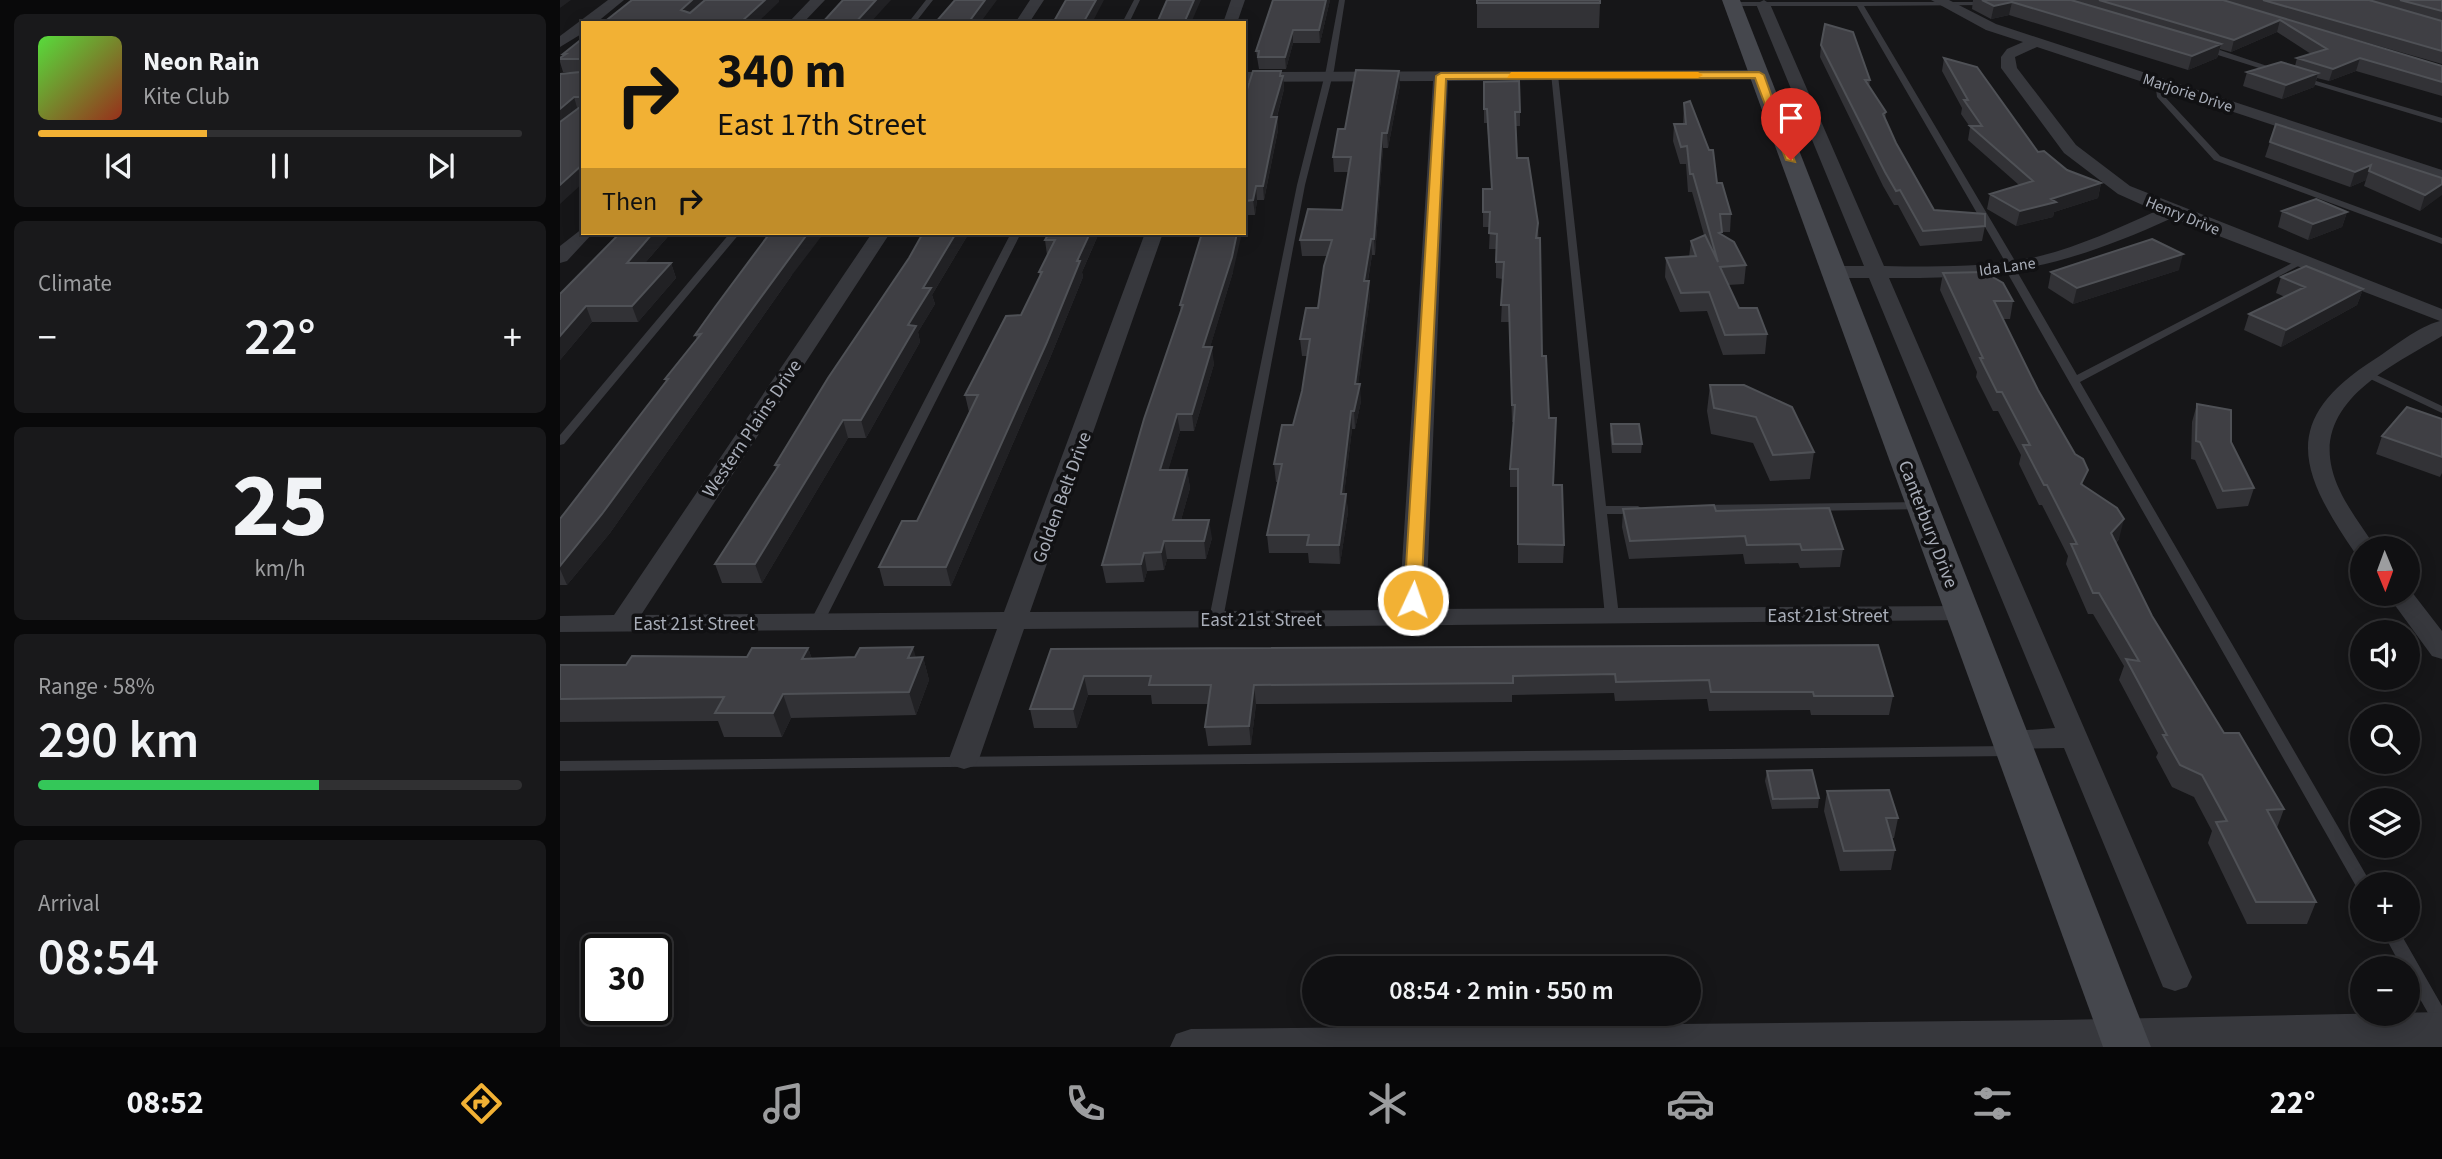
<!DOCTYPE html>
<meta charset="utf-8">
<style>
:root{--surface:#101012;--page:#19191b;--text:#f1f3f6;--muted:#9c9d9f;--line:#303032;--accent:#f2b134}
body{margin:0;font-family:"Source Sans 3",sans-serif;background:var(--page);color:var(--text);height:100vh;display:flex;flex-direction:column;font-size:26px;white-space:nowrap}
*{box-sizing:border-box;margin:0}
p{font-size:23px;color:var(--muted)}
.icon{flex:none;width:38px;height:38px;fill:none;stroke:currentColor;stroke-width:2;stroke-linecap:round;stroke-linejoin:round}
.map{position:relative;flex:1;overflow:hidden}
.details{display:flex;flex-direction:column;gap:14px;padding:14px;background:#09090a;width:560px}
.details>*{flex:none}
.guide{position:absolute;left:21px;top:21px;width:665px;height:214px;border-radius:0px;box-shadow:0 4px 18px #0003,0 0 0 2px var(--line);background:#f2b134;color:#111;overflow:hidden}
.needle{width:46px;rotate:179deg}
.tools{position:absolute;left:1790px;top:536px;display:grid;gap:14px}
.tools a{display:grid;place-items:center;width:70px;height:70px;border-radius:50%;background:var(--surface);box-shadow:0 4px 18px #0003,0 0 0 2px var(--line);font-size:35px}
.speed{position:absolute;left:21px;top:934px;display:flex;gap:14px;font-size:35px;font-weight:700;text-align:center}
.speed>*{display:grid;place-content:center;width:91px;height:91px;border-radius:50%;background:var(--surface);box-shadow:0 4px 18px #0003,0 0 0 2px var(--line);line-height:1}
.speed .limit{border:4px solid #111;border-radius:10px;background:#fff;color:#111}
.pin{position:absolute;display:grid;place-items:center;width:60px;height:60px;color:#fff;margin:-72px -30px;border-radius:50% 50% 50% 0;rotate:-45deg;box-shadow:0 0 7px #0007}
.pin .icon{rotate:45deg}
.me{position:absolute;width:77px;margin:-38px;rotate:3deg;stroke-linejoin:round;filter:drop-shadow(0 0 5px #0008)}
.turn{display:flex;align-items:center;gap:24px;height:147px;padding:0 21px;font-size:32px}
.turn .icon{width:91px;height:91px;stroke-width:2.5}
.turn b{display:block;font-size:49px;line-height:60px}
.then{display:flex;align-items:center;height:66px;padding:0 21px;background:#0003;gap:14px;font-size:26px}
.big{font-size:52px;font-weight:600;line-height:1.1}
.details .tile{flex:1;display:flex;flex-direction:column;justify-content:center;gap:10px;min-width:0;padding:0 24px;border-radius:10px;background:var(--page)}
.details .dial{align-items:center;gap:0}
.dial b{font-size:91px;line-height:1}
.song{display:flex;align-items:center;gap:21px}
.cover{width:84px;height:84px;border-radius:10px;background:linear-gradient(135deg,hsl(110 70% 55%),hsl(10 70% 35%))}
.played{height:7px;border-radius:4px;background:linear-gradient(90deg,var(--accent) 35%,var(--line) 35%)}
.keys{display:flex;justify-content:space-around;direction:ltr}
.heat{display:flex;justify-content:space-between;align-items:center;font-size:38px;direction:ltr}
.charge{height:10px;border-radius:5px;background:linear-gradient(90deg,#34c759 58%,var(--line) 0)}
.trip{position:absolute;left:742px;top:956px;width:399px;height:70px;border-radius:35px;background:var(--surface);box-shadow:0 4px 18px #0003,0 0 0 2px var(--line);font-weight:600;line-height:70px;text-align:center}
.tab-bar{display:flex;height:112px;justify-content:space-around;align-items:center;background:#060607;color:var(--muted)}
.tab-bar .icon{width:49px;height:49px}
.tab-bar .on{color:var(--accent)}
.tab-bar b{font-size:32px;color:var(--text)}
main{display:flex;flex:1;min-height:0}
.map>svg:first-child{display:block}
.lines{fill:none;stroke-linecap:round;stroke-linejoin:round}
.service{fill:#37383d;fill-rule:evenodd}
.minor{fill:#37383d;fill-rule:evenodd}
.tertiary{fill:#37383d;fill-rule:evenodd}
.secondary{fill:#45474d;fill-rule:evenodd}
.wall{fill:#323236}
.shaded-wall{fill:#212124}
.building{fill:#3f3f44;stroke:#4f5156;stroke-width:2}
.route{fill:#f2b134;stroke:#9d7322;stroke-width:2}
.slow{fill:#f59e0b}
.labels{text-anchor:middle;stroke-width:7;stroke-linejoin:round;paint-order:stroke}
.far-street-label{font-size:16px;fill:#a8adb8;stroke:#111113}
.street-label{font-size:19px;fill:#a8adb8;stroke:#111113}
</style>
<main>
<section class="details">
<div class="tile">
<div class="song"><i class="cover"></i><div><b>Neon Rain</b><p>Kite Club</p></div></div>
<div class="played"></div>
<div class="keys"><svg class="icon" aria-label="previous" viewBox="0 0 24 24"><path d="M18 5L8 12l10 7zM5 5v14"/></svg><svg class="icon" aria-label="pause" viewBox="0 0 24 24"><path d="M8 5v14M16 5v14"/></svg><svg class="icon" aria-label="next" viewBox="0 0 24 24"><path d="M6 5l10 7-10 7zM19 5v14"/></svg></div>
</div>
<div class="tile"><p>Climate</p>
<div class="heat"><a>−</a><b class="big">22°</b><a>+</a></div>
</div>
<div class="tile dial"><b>25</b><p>km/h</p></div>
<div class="tile"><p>Range · 58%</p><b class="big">290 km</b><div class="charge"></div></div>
<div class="tile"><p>Arrival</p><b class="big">08:54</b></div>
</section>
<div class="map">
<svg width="1882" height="1047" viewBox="0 0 1882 1047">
<rect width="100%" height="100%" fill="#161618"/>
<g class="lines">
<path class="service" d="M366,0H373L355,23H348Z
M574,0H580L569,23H562Z
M779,0H785L774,70L745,185L663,619L656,623L649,619L737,185L766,70Z
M1429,2V4L1427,5L1304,6L1458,266L1455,268L1517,375L1738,260H1744L1746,262L1520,382L1809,880L1811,884H1802V890L1797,888L1444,267L1447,265L1297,6H1172L1169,4L1172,2Z
M1642,46H1648L1725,72L1718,74L1642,50Z
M991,73L998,75L1046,506H1078L1084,510L1078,514H1047L1059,616L1052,620L1045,616Z
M1739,76L1882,118V123L1739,80Z
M1601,82L1608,84L1604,89L1605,97L1660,156L1882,238V244L1654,160L1597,97L1596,89Z
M170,233H180L4,444L0,445V435Z
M451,233H461L264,622L262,625H252L250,622Z
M1806,370L1882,406V413L1802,375L1801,373Z
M1362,502L1368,506L1366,509L1138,513L1132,509L1138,505Z
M1451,746L1456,747L1458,751L1456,755L1451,756L0,771V761Z
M1821,929H1838L1882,1006V1029L1876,1027L1848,978V968H1842Z"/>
<path class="minor" d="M48,0H64L36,23H23V33L0,47V36Z
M250,0H265L243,23H228Z
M470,0H484L469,23H455Z
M671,0H685L677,23H663Z
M1204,0L1210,4L1324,266C1376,267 1429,268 1480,256C1520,246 1559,228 1596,211L1558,194L1504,153L1441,68V57L1447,49L1463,42L1426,30L1371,0H1389L1436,24L1882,170V181L1477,47L1455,57L1457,68L1516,145L1570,186L1882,309V336C1834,365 1755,400 1772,469C1779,498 1800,523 1816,548H1802V555L1795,553C1739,471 1719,420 1815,359C1834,347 1857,327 1880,321L1612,218C1507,266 1444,279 1329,278L1632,977L1627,987L1615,991L1603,987L1504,748L1450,749L1440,746L1436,739L1440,732L1495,728L1309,278H1273L1263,272L1273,266H1304L1196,4Z
M1199,70L1207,75L1204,78L888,81L866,609L1403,606L1412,608L1416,614L1412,620L464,629L419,759L414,766L404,769L394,766L389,759L437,629L0,632V616L54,615L312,233H330L81,615L444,612L585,233H603L470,612L839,610L873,81L684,82V72Z
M23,228V233H33L7,261L0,263V246Z
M1848,587L1882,631V659L1872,656L1826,593H1848Z"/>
<path class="tertiary" d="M1882,1012V1047H610L616,1034L631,1029L1498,1020Z"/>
<path class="secondary" d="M1162,0H1180L1591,1047H1543Z"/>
</g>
<path class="wall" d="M713,0H770L760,43H733L726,69H699L696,51Z
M917,0L1040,3L1039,28H917Z
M1413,0H1882V64L1749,26L1882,66V96L1796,71L1769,81L1757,78L1754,87L1722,99L1683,86L1687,72L1735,66L1737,58L1751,54L1717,32L1671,52L1660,49L1657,58L1628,70L1449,15L1431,19L1412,9Z
M23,38V183L0,74L20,72H3L0,62V58L3,55V54Z
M1261,45L1310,80L1309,87L1326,112L1325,119L1336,143L1374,210L1425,226L1422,241L1360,246L1338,205H1334L1323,186L1260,57Z
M1384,58L1478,152L1507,170L1541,183L1538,198L1494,212L1493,217L1456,226L1427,209L1430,194L1459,185L1408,140L1410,127L1401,114L1402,108L1382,71Z
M721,71L722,76H723L724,89L717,117L718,130L704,200H697L695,215H686L684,224V99Z
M924,82L960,112V126H956L957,158L978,223L982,356L989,418L994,485L1004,545L1003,563H958V487H950V469L954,422H952L949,322H941L943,279L936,278V249H929L930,227H923V189H932L927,123H924Z
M840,85L828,148H823L815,255H812L808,281L810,297L798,384L801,401L795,429H792L784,494H786L788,512L780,564L749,563L748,553H709L707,535L718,482H716L714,464L733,425L742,391L748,356H742L740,339L758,308L767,256H742L740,240L782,210L788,172H774L773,157L785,129Z
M1124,103L1157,183L1171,214L1170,232H1162L1161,234L1186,265L1184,284L1168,285L1179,308L1207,334L1205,354L1163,355L1147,311L1120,312L1105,277L1106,258L1129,257L1131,241L1144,235L1132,192H1128L1126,164H1120L1113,141L1114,124H1123Z
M1710,142L1882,178V194L1860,211L1804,186L1806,180L1790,187L1705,157Z
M1722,211L1787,212L1782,227L1748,240L1718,227Z
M60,233H111L85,263H111L116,278L78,322H32L0,360V294Z
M363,233H409L372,295L375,304L358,332L360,342L306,438H288L202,583H162L155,564L216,469L215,465L349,258Z
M489,233H539L522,272L523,277L490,358L391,586H324L319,567L357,521L410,412H409L405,395L461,315L480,277L479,272L487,255L485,240Z
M1619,270L1513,304L1488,288L1491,272Z
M673,272L650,347L654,364L634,431H620L608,470H627L630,488L621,520L652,538L646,559H607L604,570L587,571L584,582L546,583L542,565L621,313L620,305Z
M1383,273L1453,301L1450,319H1443L1524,486L1559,539L1556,543L1592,616L1664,733L1724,809L1717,828L1756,902L1747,924H1687L1648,843L1652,831L1634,797L1612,787L1596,757L1598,753L1559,680L1564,666L1533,614H1528L1506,564L1508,556L1482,505H1479L1459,464L1461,455L1438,411H1433L1416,377L1417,372L1380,290Z
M232,275L50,533L7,585H0V519L106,382L105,379L137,339L135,335Z
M1721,277L1803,289L1797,305L1721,347L1684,330L1689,314L1725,297L1716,293Z
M1150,385L1254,452L1250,479L1210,481L1193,443L1151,434L1147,411Z
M1637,404L1671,442L1694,488L1688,506L1657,509L1635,460L1631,459L1632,422Z
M1882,419V473L1880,477L1816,454L1822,436Z
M1051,424L1082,444L1081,453H1052L1050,433Z
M1063,509L1156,511L1283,549L1280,567L1240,568L1238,563L1185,564L1183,554L1069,559L1062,527Z
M1318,645L1333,696L1329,715H1251L1250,710L1149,711L1147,699L1055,701L1054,693L952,695V702L696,704L691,745L648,746L645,727L648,704H592L591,695H528L517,728H474L470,709L491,649Z
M248,648L252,659L363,657L369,680L356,715L231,718L222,737H164L158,721L0,722V665H66L187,657Z
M1207,771L1259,798L1258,808L1212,809L1205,781Z
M1267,791L1338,818L1334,838H1332L1335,850L1331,870L1280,871L1264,811Z"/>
<path class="shaded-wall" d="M0,0H11L0,8Z
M132,0H148L125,23L121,10Z
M205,0H219V2L197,23H180Z
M316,0H331L310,23H295Z
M425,0H437L420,23H408Z
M536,0H544L532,23H523Z
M634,0H641L631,23H624Z
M766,0H770L760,43L759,30Z
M1452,2L1449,15L1431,19L1434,6Z
M1720,20L1717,32L1671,52L1674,40Z
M733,30V43L726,69L725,57Z
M1661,44L1657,58L1628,70L1632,56Z
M1800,58L1796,71L1769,81L1773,69Z
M721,71L722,81L723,76L724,89L713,131L711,117Z
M839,71L840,85L828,148L827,133Z
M1758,73L1754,87L1722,99L1726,85Z
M14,97L18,111L0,127V109Z
M717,117L718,130L704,200L703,186Z
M822,133L823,148L815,255L814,239Z
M23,164V183L0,204V185Z
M1811,165L1806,180L1790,187L1795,172Z
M1541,183L1538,198L1494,212L1493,217L1456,226L1460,211L1491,199Z
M1882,184V195L1860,211L1865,195Z
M696,186L697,200L695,215L693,200Z
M685,201L686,215L684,224V202Z
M1787,212L1782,227L1748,240L1753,224Z
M93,233H111L72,278L67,263Z
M248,233H264L232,275L50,533L7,585L0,569V566Z
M396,233H409L372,295L375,304L358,332L360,342L306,438L301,420L363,288Z
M530,233H539L522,272L523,277L490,358L391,586L386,567Z
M677,233H682L673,272L645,364L643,347Z
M811,239L812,255L805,297L804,281Z
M1623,254L1619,270L1513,304L1517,288Z
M111,263L116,278L78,322L72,306Z
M809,281L810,297L796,401L795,384Z
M1803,289L1797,305L1721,347L1726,330Z
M26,306L32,322L0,360V336Z
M652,347L654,364L634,431L632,414Z
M800,384L801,401L795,429L794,411Z
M791,411L792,429L782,512L781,494Z
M617,414L620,431L603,488L600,470Z
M283,420L288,438L202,583L195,564Z
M627,470L630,488L616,538L613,520Z
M786,494L788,512L780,564L779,545Z
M1564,519L1559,539L1545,553L1551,533Z
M649,520L652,538L646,559L644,541Z
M604,541L607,559L604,570L601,552Z
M584,553L587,571L584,582L581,564Z
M353,647L359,668L363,657L369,680L356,715L349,692L348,658Z
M248,648L256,671L242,659Z
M524,676L528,695L517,728L513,709Z
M694,685L696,704L691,745L689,726Z
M223,694L231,718L222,737L213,713Z"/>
<path class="building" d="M72,0H132L121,10L130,13L145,0H205L180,23H43Z
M283,0H316L295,23H262Z
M395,0H425L408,23H375Z
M506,0H536L523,23H493Z
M607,0H634L624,23H597Z
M713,0H766L759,30H733L725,57H698L699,51H696Z
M917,0H1040V3H917Z
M1422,0H1511L1661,44L1632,56L1452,2L1434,6Z
M1539,0H1663L1882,66V82L1800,58L1773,69L1737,58L1767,49L1720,20L1674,40Z
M1703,0H1809L1882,21V51Z
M1840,0H1882V11Z
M1265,24L1293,32L1310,80H1305L1326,112L1323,114L1336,143L1374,210L1425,214V226L1363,231L1340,190L1336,191L1325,172L1261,45Z
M23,38V164L0,185V122L20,107V97H14L0,109V74L20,72V59H0V58L6,54H3Z
M1384,58L1417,67L1478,152L1484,151L1507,170L1541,183L1491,199L1496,202L1460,211L1430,194L1473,181L1410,126H1422L1404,100H1408Z
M1721,62L1758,73L1726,85L1687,72Z
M796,70L839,71L827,133H822L814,239H811L804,281H809L795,384H800L794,411H791L781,494H786L779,545H747L749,535H707L722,464H714L722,425H733L742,391L750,339H740L746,308H758L764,266L772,240H740L748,209L782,210L791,157H773L778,129H785Z
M693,71H721L720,76H723L711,117H717L703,186H696L693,200L685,201L684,202V99Z
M959,81L960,112H955L957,158H968L978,223L976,238H980L982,356H986L989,418H996L993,485H1002L1004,545L958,544V469H950L955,405H952L949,305H941L944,262H936L937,234L929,233L930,212H923V189H932L927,109H924V82Z
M1130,101L1149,150H1153L1157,183H1162L1171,214H1160L1162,232L1159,233L1174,242L1186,265L1160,267L1179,308H1197L1207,334L1165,335L1149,292L1121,293L1106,258L1136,256L1131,241L1145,235L1158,262L1133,174H1130L1127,146L1121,147L1114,124H1126L1124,103Z
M1716,124L1882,178V184L1865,195L1809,171L1811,165L1795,172L1710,142Z
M1756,199L1787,212L1753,224L1722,211Z
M60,233H93L67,263H111L72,306H26L0,336V294Z
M210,233H248L42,514L0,566V519L108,379H105L141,334L135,335L155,307Z
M363,233H396L363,288H371L348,325L356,326L301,420H283L195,564H155L219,465H215L268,378L349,258Z
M489,233H530L517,261H520L487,342L386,567H319L342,521H357L418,395H405L446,316L461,315L482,272H479L495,240H485Z
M642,233H677L672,257L643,347H652L632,414H617L600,470H627L613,520H649L644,541H604L601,552L584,553L581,564L542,565L584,419L623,305H620Z
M1592,239L1623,254L1517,288L1491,272Z
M1746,266L1803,289L1726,330L1689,314L1745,287L1721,277Z
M1424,272L1443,283L1453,301H1434L1478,390L1515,454L1523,459L1528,470L1521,484L1557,508L1564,519L1551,533L1592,616L1664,733H1679L1724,809L1707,810L1756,902H1696L1656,822L1667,821L1642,775L1620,765L1603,735H1607L1566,659L1579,661L1539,593H1533L1511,544H1517L1487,485H1484L1463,445H1470L1442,392H1437L1420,358H1423L1383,273Z
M1150,385H1184L1232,407L1254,452L1213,455L1196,417L1154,408Z
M1637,404L1671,410V442L1694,488L1663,491L1640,442L1636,441Z
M1847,407L1882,419V457L1822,436Z
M1051,424H1079L1082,444H1053Z
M1154,505L1156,511L1269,508L1283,549L1242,550L1240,544L1187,545L1185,536L1070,541L1063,509Z
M1318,645L1333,696H1254L1253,692H1151L1149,680L1056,682L1055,674L953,676V683L694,685L689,726L645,727L651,685H589L591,676H524L513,709H470L491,649Z
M353,647L348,658L363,657L349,692L223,694L213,713H155L164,697L0,699V665H66L72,656L187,657L192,648H248L242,659L295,657L300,648Z
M1252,770L1259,798L1213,799L1207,771Z
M1329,790L1338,818H1326L1335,850L1284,851L1267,791Z"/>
<path class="route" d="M1199,72L1204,75L1235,162L1226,160L1195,78L886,79L861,600L853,605L847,604L844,600L876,76L881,73Z"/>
<path class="slow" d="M951,72H1138L1143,75L1138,78H947Z"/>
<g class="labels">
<g class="far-street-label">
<text transform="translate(1628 92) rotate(18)" y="6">Marjorie Drive</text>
<text transform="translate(1623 215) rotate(22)" y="6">Henry Drive</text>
<text transform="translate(1447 266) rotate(-8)" y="6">Ida Lane</text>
</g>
<g class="street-label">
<text transform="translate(191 428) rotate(-56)" y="7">Western Plains Drive</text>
<text transform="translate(501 497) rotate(-70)" y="7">Golden Belt Drive</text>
<text transform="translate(1369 524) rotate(69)" y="7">Canterbury Drive</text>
<text x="1268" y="622">East 21st Street</text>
<text x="701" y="626">East 21st Street</text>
<text x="134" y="630">East 21st Street</text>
</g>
</g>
</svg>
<div class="tools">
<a><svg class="needle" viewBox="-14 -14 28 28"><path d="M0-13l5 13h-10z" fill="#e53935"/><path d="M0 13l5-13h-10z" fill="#9c9d9f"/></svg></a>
<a><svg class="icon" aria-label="sound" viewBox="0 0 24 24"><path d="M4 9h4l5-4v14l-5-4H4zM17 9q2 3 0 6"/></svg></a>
<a><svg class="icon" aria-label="search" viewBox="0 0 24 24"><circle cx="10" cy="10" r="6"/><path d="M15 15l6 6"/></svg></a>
<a><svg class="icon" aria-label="layers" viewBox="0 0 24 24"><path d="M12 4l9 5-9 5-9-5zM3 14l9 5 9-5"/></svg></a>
<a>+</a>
<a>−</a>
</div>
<div class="speed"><div class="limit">30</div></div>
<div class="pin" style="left:1231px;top:160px;background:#d93025"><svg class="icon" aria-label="arrive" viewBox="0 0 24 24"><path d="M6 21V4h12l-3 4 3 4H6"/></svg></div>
<svg class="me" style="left:853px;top:600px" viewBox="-20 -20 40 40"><circle r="17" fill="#f2b134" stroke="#fff" stroke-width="3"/><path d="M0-11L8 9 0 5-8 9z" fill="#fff"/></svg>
<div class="trip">08:54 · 2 min · 550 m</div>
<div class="guide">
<div class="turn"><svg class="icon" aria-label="right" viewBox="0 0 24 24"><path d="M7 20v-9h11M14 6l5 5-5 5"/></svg><div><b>340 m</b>East 17th Street</div></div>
<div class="then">Then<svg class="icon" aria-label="right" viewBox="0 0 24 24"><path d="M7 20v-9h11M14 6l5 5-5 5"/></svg></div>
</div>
</div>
</main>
<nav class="tab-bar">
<b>08:52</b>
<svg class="icon on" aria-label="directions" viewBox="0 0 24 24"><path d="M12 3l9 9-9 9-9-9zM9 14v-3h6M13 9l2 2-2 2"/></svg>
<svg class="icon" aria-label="music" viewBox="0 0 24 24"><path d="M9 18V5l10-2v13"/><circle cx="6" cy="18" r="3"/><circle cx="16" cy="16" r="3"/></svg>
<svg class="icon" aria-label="phone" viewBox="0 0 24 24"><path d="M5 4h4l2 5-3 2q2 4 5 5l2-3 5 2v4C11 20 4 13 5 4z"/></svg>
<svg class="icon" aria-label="climate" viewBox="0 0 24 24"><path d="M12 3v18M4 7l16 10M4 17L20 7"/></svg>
<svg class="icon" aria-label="car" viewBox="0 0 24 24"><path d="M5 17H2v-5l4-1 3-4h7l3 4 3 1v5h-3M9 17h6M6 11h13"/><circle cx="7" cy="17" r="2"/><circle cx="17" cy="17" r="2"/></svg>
<svg class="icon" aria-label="filters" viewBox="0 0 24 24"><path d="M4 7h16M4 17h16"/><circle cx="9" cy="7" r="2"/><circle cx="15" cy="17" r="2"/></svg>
<b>22°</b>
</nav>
